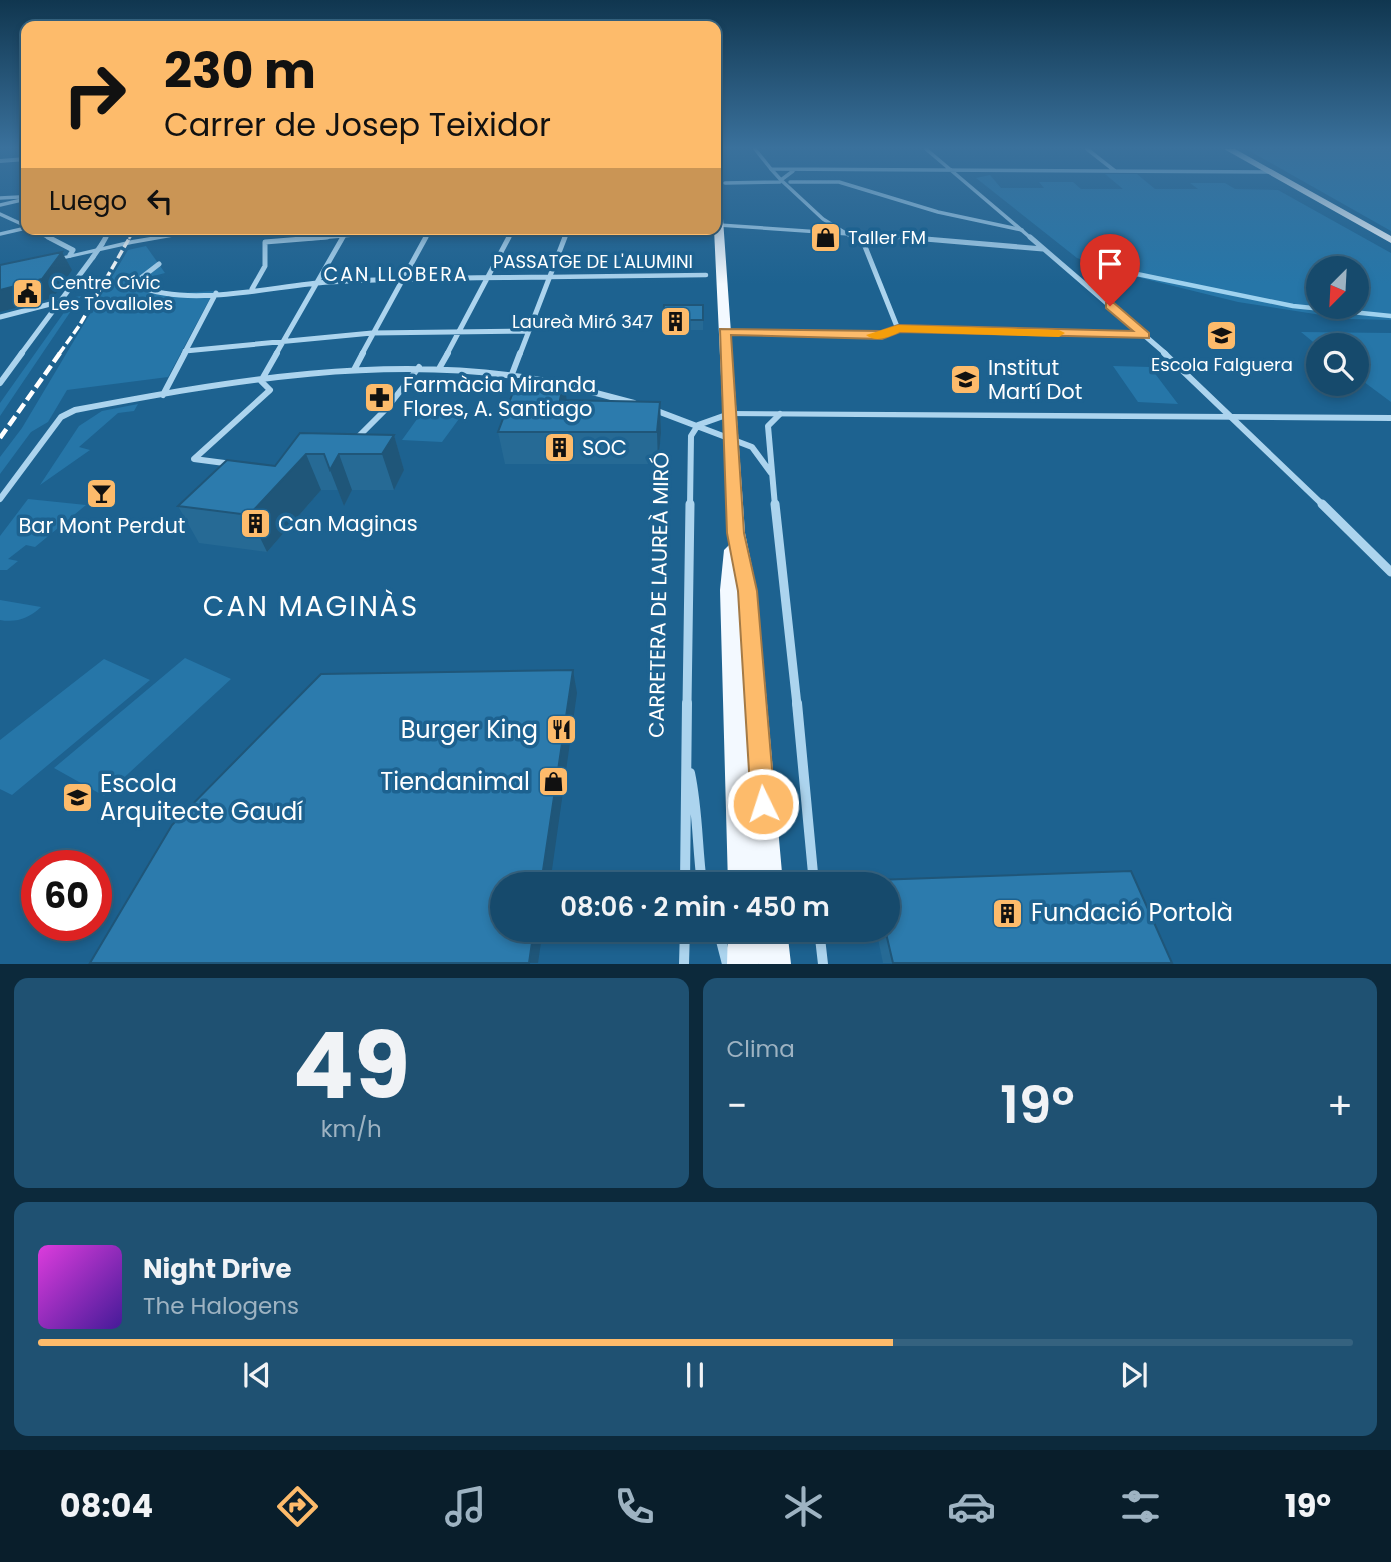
<!DOCTYPE html>
<html lang="es">
<meta charset="utf-8">
<style>
:root{--surface:#164a6c;--page:#1f5172;--text:#f1f3f6;--muted:#9eb3c2;--line:#35627f;--accent:#fdbb6b}
body{margin:0;font-family:Poppins,sans-serif;background:var(--page);color:var(--text);height:100vh;display:flex;flex-direction:column;font-size:26px;white-space:nowrap}
*{box-sizing:border-box;margin:0}
p{font-size:23px;color:var(--muted)}
.icon{flex:none;width:38px;height:38px;fill:none;stroke:currentColor;stroke-width:2;stroke-linecap:round;stroke-linejoin:round}
.map{position:relative;height:964px;overflow:hidden}
.sheet{display:flex;flex-direction:column;gap:14px;padding:14px;background:#0c293b;flex:1}
.sheet>*{flex:none}
.guide{position:absolute;left:21px;top:21px;width:700px;height:214px;border-radius:14px;box-shadow:0 4px 10px #0003,0 0 0 2px var(--line);background:#fdbb6b;color:#111;overflow:hidden}
.needle{width:46px;rotate:204deg}
.tools{position:absolute;left:1306px;top:256px;display:grid;gap:14px}
.tools a{display:grid;place-items:center;width:63px;height:63px;border-radius:50%;background:var(--surface);box-shadow:0 4px 10px #0003,0 0 0 2px var(--line);font-size:35px}
.speed{position:absolute;left:21px;top:850px;display:flex;gap:14px;font-size:35px;font-weight:700;text-align:center}
.speed>*{display:grid;place-content:center;width:91px;height:91px;border-radius:50%;background:var(--surface);box-shadow:0 4px 10px #0003,0 0 0 2px var(--line);line-height:1}
.speed .limit{border:10px solid #d22;background:#fff;color:#111}
.pin{position:absolute;display:grid;place-items:center;width:60px;height:60px;color:#fff;margin:-72px -30px;border-radius:50% 50% 50% 0;rotate:-45deg;box-shadow:0 0 7px #0007}
.pin .icon{rotate:45deg}
.me{position:absolute;width:77px;margin:-38px;rotate:356deg;stroke-linejoin:round;filter:drop-shadow(0 0 5px #0008)}
.turn{display:flex;align-items:center;gap:24px;height:147px;padding:0 28px;font-size:32px}
.turn .icon{width:91px;height:91px;stroke-width:2.5}
.turn b{display:block;font-size:49px;line-height:60px}
.then{display:flex;align-items:center;height:66px;padding:0 28px;background:#0003;gap:14px;font-size:26px}
.big{font-size:52px;font-weight:600;line-height:1.1}
.sheet .widget{flex:1;display:flex;flex-direction:column;justify-content:center;gap:10px;min-width:0;padding:0 24px;border-radius:14px;background:var(--page)}
.sheet .dial{align-items:center;gap:0}
.dial b{font-size:91px;line-height:1}
.song{display:flex;align-items:center;gap:21px}
.cover{width:84px;height:84px;border-radius:10px;background:linear-gradient(135deg,hsl(300 70% 55%),hsl(260 70% 35%))}
.played{height:7px;border-radius:4px;background:linear-gradient(90deg,var(--accent) 65%,var(--line) 65%)}
.keys{display:flex;justify-content:space-around;direction:ltr}
.heat{display:flex;justify-content:space-between;align-items:center;font-size:38px;direction:ltr}
.sheet .tiles{flex:1;display:grid;gap:14px;grid-template-columns:1fr 1fr}
.widget:last-child{grid-column:span 2}
.trip{position:absolute;left:490px;top:872px;width:410px;height:70px;border-radius:35px;background:var(--surface);box-shadow:0 4px 10px #0003,0 0 0 2px var(--line);font-weight:600;line-height:70px;text-align:center}
.tab-bar{display:flex;height:112px;justify-content:space-around;align-items:center;background:#091e2b;color:var(--muted)}
.tab-bar .icon{width:49px;height:49px}
.tab-bar .active{color:var(--accent)}
.tab-bar b{font-size:32px;color:var(--text)}
.map>svg:first-child{display:block}
.green{fill:#2676a8;fill-rule:evenodd}
.lines{fill:none;stroke-linecap:round;stroke-linejoin:round}
.stream{stroke:#9fd2ef;stroke-width:4.5}
.pedestrian-far1{stroke:#acd4ee;stroke-width:3.5}
.pedestrian{stroke:#acd4ee;stroke-width:4.5}
.minor-far4{stroke:#acd4ee;stroke-width:3.5}
.minor-far3{stroke:#acd4ee;stroke-width:5}
.minor-far2{stroke:#acd4ee;stroke-width:6}
.minor-far1{stroke:#acd4ee;stroke-width:9}
.minor{stroke:#acd4ee;stroke-width:10}
.tertiary{fill:#acd4ee;fill-rule:evenodd}
.primary{fill:#f3f9ff;fill-rule:evenodd}
.rail-far2{stroke:#fff;stroke-width:2.5;stroke-dasharray:6 2.5;stroke-linecap:butt}
.rail-far1{stroke:#fff;stroke-width:3.5;stroke-dasharray:9 3.5;stroke-linecap:butt}
.rail{stroke:#fff;stroke-width:4.5;stroke-dasharray:11 4.5;stroke-linecap:butt}
.minor-bridge{stroke:#acd4ee;stroke-width:5}
.wall{fill:#266a95}
.shaded-wall{fill:#1f5679}
.building{fill:#2c7bad;stroke:#1f5679;stroke-width:2}
.route{fill:#fdbb6b;stroke:#a47a46;stroke-width:2}
.slow{fill:#f59e0b}
.labels{text-anchor:middle;stroke-width:7;stroke-linejoin:round;paint-order:stroke}
.far-poi-label{font-size:18px;fill:#fff;stroke:#1d6290;text-anchor:start}
.far-street-label{font-size:18px;fill:#fff;stroke:#1d6290}
.far-neighbourhood-label{font-size:19px;letter-spacing:2px;fill:#fff;stroke:#1d6290}
.poi-label{font-size:21px;fill:#fff;stroke:#1d6290;text-anchor:start}
.street-label{font-size:21px;fill:#fff;stroke:#1d6290}
.near-poi-label{font-size:24px;fill:#fff;stroke:#1d6290;text-anchor:end}
.near-neighbourhood-label{font-size:28px;letter-spacing:2px;fill:#fff;stroke:#1d6290}
</style>
<div class="map">
<svg width="1391" height="964" viewBox="0 0 1391 964">
<rect width="100%" height="100%" fill="#1d6290"/>
<path class="green" d="M1246,149H1391V231Z
M1105,174H1137L1155,189H1198L1190,183H1225L1235,189L1278,190L1391,253V320L1347,319L1238,302L1129,275L1077,258L976,178L990,175L1001,188H1044L1039,182H1073L1081,189H1123ZM1318,268H1356V306H1318Z
M146,246L165,273L146,278L149,287C169,296 192,292 214,291L168,377L67,390L48,422L31,432L0,474V457L22,428L128,250Z
M81,296L0,416V403L75,297Z
M1301,332L1391,333V402L1356,376V345L1318,346Z
M1113,366L1150,367L1178,404L1138,402Z
M138,404L134,411L118,413L79,447L90,450L40,485L79,426L102,411Z
M425,408L464,412L442,442L402,440Z
M28,499L86,505L35,547L26,545L8,559L18,561L7,570H0V536Z
M0,600L41,607C29,618 17,623 0,620Z
M185,658L231,679L104,796L54,768Z
M104,659L150,680L12,795L0,789V740Z"/>
<g class="lines">
<path class="stream" d="M1132,273L1293,306L1391,316"/>
<path class="pedestrian-far1" d="M771,169L781,180
M790,182H839L938,212L1022,230
M725,183L780,182"/>
<path class="pedestrian" d="M549,277L706,275"/>
<path class="minor-far4" d="M755,149L771,169L1269,172
M926,149L1032,239
M1087,149L1115,171
M793,171L781,180L823,219L855,239
M0,198L19,197
M0,205L26,199
M0,214L26,226
M719,225L922,239
M32,229L51,239
M456,229L566,235
M0,234L26,228
M154,238L161,229
M105,239L110,229
M306,239L425,229
M342,239L347,229
M425,239L430,229
M508,239L513,229
M564,239L568,229"/>
<path class="minor-far3" d="M48,237L73,250L70,255
M852,237L864,244L898,329
M902,237L1043,249
M1030,237L1166,354
M102,244L106,237
M159,264L137,281L138,286C190,308 272,286 329,282C402,278 475,278 549,277
M252,289L265,266V242L327,237
M0,317L62,301
M725,332L882,335L898,329L1144,335
M185,351L372,333L529,331
M21,354L93,257
M184,354L216,293
M276,354L343,237
M362,354L426,237
M447,354L509,237
M520,354L565,237"/>
<path class="minor-far2" d="M1164,353L1324,506
M440,367L448,353
M354,370L363,353
M512,374L520,353
M0,383L22,353
M558,383L634,403
M163,395L185,353
M652,409L752,447L771,473
M355,440L386,409L419,367
M232,464L194,459L270,390L261,381L277,353
M0,499L61,417L75,410C229,381 390,352 546,381
M690,506L691,436L698,425L729,414
M775,506L768,426L780,414"/>
<path class="minor-far1" d="M775,504L797,705
M1322,504L1391,572
M687,705L690,504"/>
<path class="minor" d="M797,703L814,884
M690,773C698,811 697,846 702,884
M685,884L687,703
M718,929L727,964
M819,929L823,964
M684,964L685,929"/>
<path class="tertiary" d="M26,157V161L0,163V159Z
M199,229H217L132,244L51,262L47,260L132,240Z
M729,411L1391,415V421L725,416L724,414L725,412Z"/>
<path class="primary" d="M1224,149H1235L1391,236V243Z
M716,173L720,176L745,533L757,591L783,884H728L720,590L724,550L729,545L714,229Z
M728,929H787L791,964H759L758,949L759,964H727Z"/>
<path class="rail-far2" d="M129,239L135,229"/>
<path class="rail-far1" d="M59,354L79,326L130,237"/>
<path class="rail" d="M0,438L60,353"/>
<path class="minor-bridge" d="M93,257L102,244"/>
</g>
<path class="wall" d="M703,305V330H663V320Z
M566,400L660,402L661,433L658,464H505L498,432Z
M300,433L394,435L404,470L394,490H352L344,506L338,490H321L267,552L199,543L178,506L275,466Z
M1131,871L1172,963H883L876,929H887V884H874L875,880Z"/>
<path class="shaded-wall" d="M62,252L72,270L53,298L0,312V290Z
M564,379L568,410L560,400Z
M660,402L661,433L658,464L657,432Z
M394,435L404,470L394,490L382,454Z
M306,454L321,490L267,552L249,515Z
M339,454L352,490L344,506L330,470Z
M573,670L577,693L550,884H541Z
M534,929H543L538,963H529Z"/>
<path class="building" d="M62,252L42,279L0,290V265Z
M664,305H703V320H663Z
M518,379H564L560,400L660,402L657,432H498Z
M300,433L394,435L382,454H339L330,470L324,454H306L249,515L178,506L227,460L275,466Z
M573,670L541,884H502V929H534L529,963H90L172,825L321,674Z
M1131,871L1172,963H893L885,929H887V884H876L875,880Z"/>
<linearGradient id="sky" x2="0" y2="1"><stop stop-color="#10364f"/><stop offset="0.52" stop-color="#3a719c"/><stop offset="1" stop-color="#3a719c" stop-opacity="0"/></linearGradient>
<rect width="1391" height="284" fill="url(#sky)"/>
<path class="route" d="M1106,303H1114L1149,333V338L900,332L882,339L731,335L744,533L757,591L775,804L772,812L763,816L754,812L751,804L738,591L727,533L720,329L881,331L898,325L1133,331L1106,308Z"/>
<path class="slow" d="M898,325L1059,330L1065,333L1059,337L900,332C889,337 876,343 866,335Z"/>
<defs>
<symbol id="shop-square" viewBox="-11 -11 22 22"><rect x="-9" y="-9" width="18" height="18" rx="4" fill="#fdbb6b" stroke="#1d6290"/><path d="M-5-2.5h2.3a2.7 3.5 0 0 1 5.4 0H5L5.5 6h-11ZM-1.5-2.5h3a1.5 2.3 0 0 0-3 0Z" fill="#111"/></symbol>
<symbol id="civic-square" viewBox="-11 -11 22 22"><rect x="-9" y="-9" width="18" height="18" rx="4" fill="#fdbb6b" stroke="#1d6290"/><path d="M-.6-6.5H3V-4.5H.6V-3L4-1V1h2V6H-6V1h2V-1L-.6-3ZM-1.2 2.5V6h2.4V2.5Z" fill="#111"/></symbol>
<symbol id="building-square" viewBox="-11 -11 22 22"><rect x="-9" y="-9" width="18" height="18" rx="4" fill="#fdbb6b" stroke="#1d6290"/><path d="M-4-6H4V6H1V3H-1V6H-4ZM-2.5-4.3h1.7v1.8h-1.7ZM.8-4.3h1.7v1.8H.8ZM-2.5-1h1.7V.8h-1.7ZM.8-1h1.7V.8H.8Z" fill="#111"/></symbol>
<symbol id="school-square" viewBox="-11 -11 22 22"><rect x="-9" y="-9" width="18" height="18" rx="4" fill="#fdbb6b" stroke="#1d6290"/><path d="M0-5L7-2L0 1L-7-2ZM-4 1L0 2.5L4 1V4Q0 6-4 4Z" fill="#111"/></symbol>
<symbol id="pharmacy-square" viewBox="-11 -11 22 22"><rect x="-9" y="-9" width="18" height="18" rx="4" fill="#fdbb6b" stroke="#1d6290"/><path d="M-2-6h4v4h4v4h-4v4h-4v-4h-4v-4h4Z" fill="#111"/></symbol>
<symbol id="bar-square" viewBox="-11 -11 22 22"><rect x="-9" y="-9" width="18" height="18" rx="4" fill="#fdbb6b" stroke="#1d6290"/><path d="M-6-5H6L.8 .8V4.5H3.5V6h-7V4.5H-.8V.8Z" fill="#111"/></symbol>
<symbol id="restaurant-square" viewBox="-11 -11 22 22"><rect x="-9" y="-9" width="18" height="18" rx="4" fill="#fdbb6b" stroke="#1d6290"/><path d="M-5-6h1v4h1v-4h1v4h1v-4h1v5L-1.5 .5V6h-2V.5L-5-1ZM5-6V6H3V1.5H1.5Q1.5-4 5-6Z" fill="#111"/></symbol>
</defs>
<g fill-rule="evenodd">
<use href="#shop-square" x="808" y="220" width="35" height="35"/>
<use href="#civic-square" x="10" y="276" width="35" height="35"/>
<use href="#building-square" x="658" y="304" width="35" height="35"/>
<use href="#school-square" x="1204" y="318" width="35" height="35"/>
<use href="#school-square" x="948" y="362" width="35" height="35"/>
<use href="#pharmacy-square" x="362" y="380" width="35" height="35"/>
<use href="#building-square" x="542" y="430" width="35" height="35"/>
<use href="#bar-square" x="84" y="476" width="35" height="35"/>
<use href="#building-square" x="238" y="506" width="35" height="35"/>
<use href="#restaurant-square" x="544" y="712" width="35" height="35"/>
<use href="#shop-square" x="536" y="764" width="35" height="35"/>
<use href="#school-square" x="60" y="780" width="35" height="35"/>
<use href="#building-square" x="990" y="896" width="35" height="35"/>
</g>
<g class="labels">
<g class="far-poi-label">
<text x="848" y="244">Taller FM</text>
<text x="51" y="289">Centre Cívic<tspan x="51" dy="21">Les Tovalloles</tspan></text>
<text x="653" y="328" text-anchor="end">Laureà Miró 347</text>
<text x="1222" y="371" text-anchor="middle">Escola Falguera</text>
</g>
<g class="far-street-label">
<text x="593" y="268">PASSATGE DE L'ALUMINI</text>
</g>
<g class="far-neighbourhood-label">
<text x="396" y="281">CAN LLOBERA</text>
</g>
<g class="poi-label">
<text x="988" y="375">Institut<tspan x="988" dy="24">Martí Dot</tspan></text>
<text x="403" y="392">Farmàcia Miranda<tspan x="403" dy="24">Flores, A. Santiago</tspan></text>
<text x="582" y="455">SOC</text>
<text x="278" y="531">Can Maginas</text>
<text x="102" y="533" text-anchor="middle">Bar Mont Perdut</text>
</g>
<g class="street-label">
<text transform="translate(659 595) rotate(-89)" y="7">CARRETERA DE LAUREÀ MIRÓ</text>
</g>
<g class="near-poi-label">
<text x="538" y="738">Burger King</text>
<text x="530" y="790">Tiendanimal</text>
<text x="100" y="792" text-anchor="start">Escola<tspan x="100" dy="28">Arquitecte Gaudí</tspan></text>
<text x="1031" y="921" text-anchor="start">Fundació Portolà</text>
</g>
<g class="near-neighbourhood-label">
<text x="311" y="616">CAN MAGINÀS</text>
</g>
</g>
</svg>
<div class="tools">
<a><svg class="needle" viewBox="-14 -14 28 28"><path d="M0-13l5 13h-10z" fill="#e53935"/><path d="M0 13l5-13h-10z" fill="#9eb3c2"/></svg></a>
<a><svg class="icon" aria-label="search" viewBox="0 0 24 24"><circle cx="10" cy="10" r="6"/><path d="M15 15l6 6"/></svg></a>
</div>
<div class="speed"><div class="limit">60</div></div>
<div class="pin" style="left:1110px;top:306px;background:#d93025"><svg class="icon" aria-label="arrive" viewBox="0 0 24 24"><path d="M6 21V4h12l-3 4 3 4H6"/></svg></div>
<svg class="me" style="left:763px;top:804px" viewBox="-20 -20 40 40"><circle r="17" fill="#fdbb6b" stroke="#fff" stroke-width="3"/><path d="M0-11L8 9 0 5-8 9z" fill="#fff"/></svg>
<div class="trip">08:06 · 2 min · 450 m</div>
<div class="guide">
<div class="turn"><svg class="icon" aria-label="right" viewBox="0 0 24 24"><path d="M7 20v-9h11M14 6l5 5-5 5"/></svg><div><b>230 m</b>Carrer de Josep Teixidor</div></div>
<div class="then">Luego<svg class="icon" aria-label="left" viewBox="0 0 24 24"><path d="M17 20v-9H6M10 6l-5 5 5 5"/></svg></div>
</div>
</div>
<section class="sheet">
<div class="tiles">
<div class="widget dial"><b>49</b><p>km/h</p></div>
<div class="widget"><p>Clima</p>
<div class="heat"><a>−</a><b class="big">19°</b><a>+</a></div>
</div>
<div class="widget">
<div class="song"><i class="cover"></i><div><b>Night Drive</b><p>The Halogens</p></div></div>
<div class="played"></div>
<div class="keys"><svg class="icon" aria-label="previous" viewBox="0 0 24 24"><path d="M18 5L8 12l10 7zM5 5v14"/></svg><svg class="icon" aria-label="pause" viewBox="0 0 24 24"><path d="M8 5v14M16 5v14"/></svg><svg class="icon" aria-label="next" viewBox="0 0 24 24"><path d="M6 5l10 7-10 7zM19 5v14"/></svg></div>
</div>
</div>
</section>
<nav class="tab-bar">
<b>08:04</b>
<svg class="icon active" aria-label="directions" viewBox="0 0 24 24"><path d="M12 3l9 9-9 9-9-9zM9 14v-3h6M13 9l2 2-2 2"/></svg>
<svg class="icon" aria-label="music" viewBox="0 0 24 24"><path d="M9 18V5l10-2v13"/><circle cx="6" cy="18" r="3"/><circle cx="16" cy="16" r="3"/></svg>
<svg class="icon" aria-label="phone" viewBox="0 0 24 24"><path d="M5 4h4l2 5-3 2q2 4 5 5l2-3 5 2v4C11 20 4 13 5 4z"/></svg>
<svg class="icon" aria-label="climate" viewBox="0 0 24 24"><path d="M12 3v18M4 7l16 10M4 17L20 7"/></svg>
<svg class="icon" aria-label="car" viewBox="0 0 24 24"><path d="M5 17H2v-5l4-1 3-4h7l3 4 3 1v5h-3M9 17h6M6 11h13"/><circle cx="7" cy="17" r="2"/><circle cx="17" cy="17" r="2"/></svg>
<svg class="icon" aria-label="filters" viewBox="0 0 24 24"><path d="M4 7h16M4 17h16"/><circle cx="9" cy="7" r="2"/><circle cx="15" cy="17" r="2"/></svg>
<b>19°</b>
</nav>
